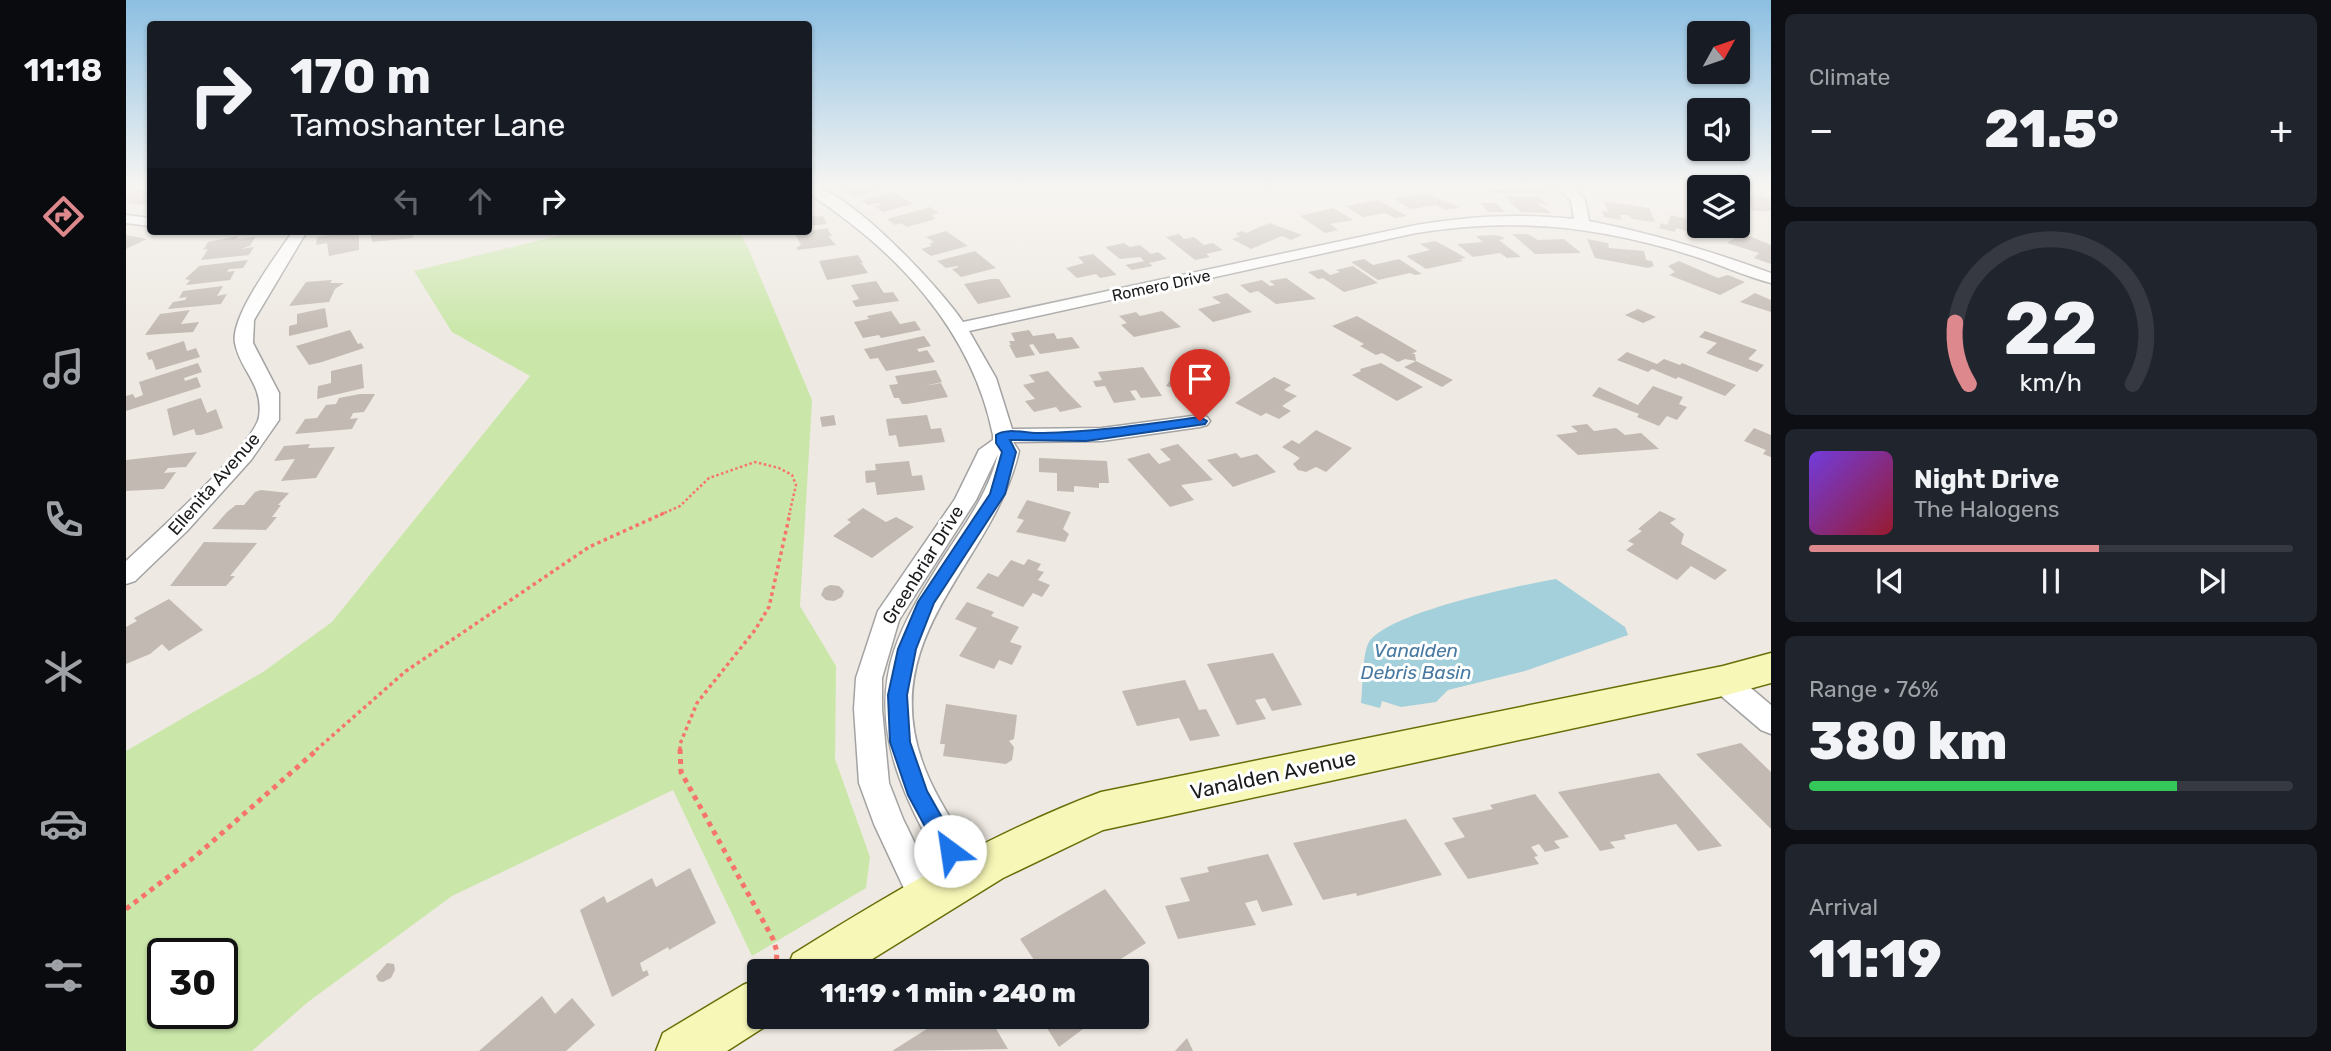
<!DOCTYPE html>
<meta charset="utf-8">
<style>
:root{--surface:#171b24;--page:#20242c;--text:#f1f3f6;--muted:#9ea1a6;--line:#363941;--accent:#dc888d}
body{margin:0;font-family:Rubik,sans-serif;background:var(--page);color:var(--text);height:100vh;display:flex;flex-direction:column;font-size:26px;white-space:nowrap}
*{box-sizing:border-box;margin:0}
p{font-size:23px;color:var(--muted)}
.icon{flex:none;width:38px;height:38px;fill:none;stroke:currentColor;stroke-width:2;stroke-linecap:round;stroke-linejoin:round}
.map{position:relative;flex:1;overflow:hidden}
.drawer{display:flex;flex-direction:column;gap:14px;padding:14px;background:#0d0f14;width:560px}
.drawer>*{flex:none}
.banner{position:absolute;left:21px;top:21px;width:665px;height:214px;border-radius:7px;box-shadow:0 2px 5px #0004;background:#171b24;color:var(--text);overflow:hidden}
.needle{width:46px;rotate:50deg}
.tools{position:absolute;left:1561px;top:21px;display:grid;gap:14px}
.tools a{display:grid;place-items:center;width:63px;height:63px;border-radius:7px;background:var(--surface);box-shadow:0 2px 5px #0004;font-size:35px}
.speed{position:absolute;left:21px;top:938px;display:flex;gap:14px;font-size:35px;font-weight:700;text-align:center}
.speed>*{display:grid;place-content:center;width:91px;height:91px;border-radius:50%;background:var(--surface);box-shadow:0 2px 5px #0004;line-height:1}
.speed .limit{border:4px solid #111;border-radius:10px;background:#fff;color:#111}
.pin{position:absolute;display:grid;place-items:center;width:60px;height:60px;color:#fff;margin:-72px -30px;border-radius:50% 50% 50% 0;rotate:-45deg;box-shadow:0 0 7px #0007}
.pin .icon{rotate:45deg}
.me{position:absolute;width:77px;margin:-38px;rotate:329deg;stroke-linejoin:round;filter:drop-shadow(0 0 5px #0008)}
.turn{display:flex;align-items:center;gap:24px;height:147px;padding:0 28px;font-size:32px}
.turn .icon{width:91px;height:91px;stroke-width:2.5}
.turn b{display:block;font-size:49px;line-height:60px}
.lanes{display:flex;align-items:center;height:66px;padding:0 28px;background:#0003;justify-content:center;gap:35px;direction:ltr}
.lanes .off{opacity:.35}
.big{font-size:52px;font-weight:800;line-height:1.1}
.drawer .widget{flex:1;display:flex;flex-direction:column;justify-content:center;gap:10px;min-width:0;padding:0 24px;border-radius:10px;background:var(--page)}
.drawer .dial{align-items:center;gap:0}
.dial svg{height:182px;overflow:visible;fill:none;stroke:var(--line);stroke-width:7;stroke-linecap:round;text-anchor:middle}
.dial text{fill:var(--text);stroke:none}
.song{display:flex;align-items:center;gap:21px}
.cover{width:84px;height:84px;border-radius:10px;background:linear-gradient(135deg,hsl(260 70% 55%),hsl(350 70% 35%))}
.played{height:7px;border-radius:4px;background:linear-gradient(90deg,var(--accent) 60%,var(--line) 60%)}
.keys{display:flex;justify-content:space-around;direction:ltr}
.heat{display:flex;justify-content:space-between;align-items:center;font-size:38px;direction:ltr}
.charge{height:10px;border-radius:5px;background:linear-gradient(90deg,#34c759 76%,var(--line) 0)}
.trip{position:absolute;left:621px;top:959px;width:402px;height:70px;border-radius:7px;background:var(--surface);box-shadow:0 2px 5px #0004;font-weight:800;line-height:70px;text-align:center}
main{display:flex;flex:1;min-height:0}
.menu{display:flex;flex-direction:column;width:126px;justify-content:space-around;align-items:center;background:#090b0e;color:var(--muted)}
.menu .icon{width:49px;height:49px}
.menu .active{color:var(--accent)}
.menu b{font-size:32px;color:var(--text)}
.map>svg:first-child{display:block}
.grass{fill:#cae7a9;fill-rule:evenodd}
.water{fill:#a3d0da}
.building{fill:#c2b9b2}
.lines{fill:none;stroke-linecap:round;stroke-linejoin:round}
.minor-casing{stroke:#a3a3a3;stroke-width:3}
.secondary-casing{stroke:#686f08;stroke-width:3}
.path-far2{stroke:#f6746b;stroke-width:2.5;stroke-dasharray:2.5 2.5;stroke-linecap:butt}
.path-far1{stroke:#f6746b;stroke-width:3.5;stroke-dasharray:3.5 3.5;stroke-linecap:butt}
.path{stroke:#f6746b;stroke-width:5;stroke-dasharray:5 5;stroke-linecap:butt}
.minor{fill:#fff;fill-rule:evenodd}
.secondary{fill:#f7f7b7;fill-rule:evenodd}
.route{fill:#1a73e8;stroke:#114b97;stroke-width:2}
.labels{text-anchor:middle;stroke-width:6;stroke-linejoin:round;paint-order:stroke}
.far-street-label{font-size:16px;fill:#1c1c1c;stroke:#fff}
.street-label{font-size:18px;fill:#1c1c1c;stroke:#fff}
.water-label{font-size:19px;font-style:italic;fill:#4979a1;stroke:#fff}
.near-street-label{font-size:21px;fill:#1c1c1c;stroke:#fff}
</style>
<main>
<nav class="menu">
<b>11:18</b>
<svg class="icon active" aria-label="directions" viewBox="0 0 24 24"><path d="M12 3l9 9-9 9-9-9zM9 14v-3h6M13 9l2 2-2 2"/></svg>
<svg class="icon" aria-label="music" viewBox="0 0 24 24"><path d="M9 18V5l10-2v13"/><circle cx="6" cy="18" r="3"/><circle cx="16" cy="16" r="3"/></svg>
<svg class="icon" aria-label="phone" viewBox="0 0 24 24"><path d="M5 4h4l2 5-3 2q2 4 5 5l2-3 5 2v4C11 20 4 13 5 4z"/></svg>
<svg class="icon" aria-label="climate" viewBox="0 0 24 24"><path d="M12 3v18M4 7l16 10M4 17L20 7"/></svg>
<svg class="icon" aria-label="car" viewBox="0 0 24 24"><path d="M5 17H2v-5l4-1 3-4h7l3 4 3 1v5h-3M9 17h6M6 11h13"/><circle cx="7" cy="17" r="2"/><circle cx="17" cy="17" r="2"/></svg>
<svg class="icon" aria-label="filters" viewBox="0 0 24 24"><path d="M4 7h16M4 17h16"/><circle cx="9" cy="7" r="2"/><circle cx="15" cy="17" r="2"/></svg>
</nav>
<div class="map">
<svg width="1645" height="1051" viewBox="0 0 1645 1051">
<rect width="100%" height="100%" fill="#eee9e2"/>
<path class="grass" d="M452,231H613L622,248L686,400L674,606L710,666L709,759L744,857L740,888L626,956L547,790L326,896L182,1002L126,1051H0V751L137,672L206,622L404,376L326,332L288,271ZM37,954H96V1013H37Z"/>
<path class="water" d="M1430,579L1499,627L1502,635L1399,671L1322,690L1310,702L1275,707L1256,701L1254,708L1235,703C1237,687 1236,658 1242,644C1257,613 1395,585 1430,579Z"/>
<path class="building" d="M719,186H748L754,189L729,197L720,192L726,190Z
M1377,186L1417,187L1424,194L1366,193L1362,189L1379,188Z
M13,190H24V201L14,205L0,202L4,200L0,199V195Z
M768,192L787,204L757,212L749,206L755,205L752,203L742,205L735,200Z
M1299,193L1322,202L1333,208L1319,210L1310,205L1285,209L1268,199Z
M1629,194L1645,199V211H1630L1612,205V197L1619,198Z
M1378,196H1413L1421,204H1411L1425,213L1395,212Z
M1252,200L1281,216L1269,218L1259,213L1237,217L1219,206Z
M1478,201L1523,208L1529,222L1506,219L1502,215H1494L1495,220L1478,217L1476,211L1482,212Z
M1354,203H1370L1379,212H1363Z
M804,207L813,213L805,215L810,219L781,227L775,223L769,225L761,219Z
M1207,208L1227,220L1204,224L1212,230L1199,233L1174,216Z
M682,210L689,217L697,216L701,224L682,226Z
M1545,215L1573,222V226H1590L1593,232L1588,231L1586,238L1550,228L1549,232L1533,228L1535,223L1541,225Z
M1143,223L1176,235L1165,240L1156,236L1125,249L1106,239L1114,236L1109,234L1115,231L1120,233Z
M701,228L706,236H702L710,245L672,250L670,248L675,245L669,234Z
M211,231H233V234L227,236L233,235V250L203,256L201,243L190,245L191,237L211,234Z
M244,231H286L287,238L246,242Z
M820,231L842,246L805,256L795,249L806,246L803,244L808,242L800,237Z
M1616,233L1645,245V264L1628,258L1633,253L1601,243Z
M1053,234L1058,239L1068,237L1078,245L1087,243L1097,250L1080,254L1084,257L1069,260L1040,237Z
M1386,234H1402L1412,240L1438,239L1455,253L1409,254Z
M0,235L16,238L21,239L0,249Z
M1367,235L1375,236L1379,239L1373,240L1395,257L1381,258L1374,253L1347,257L1331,244L1357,242L1350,236Z
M112,236L110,239L129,237L124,246L114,249L128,247L123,255L75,260L82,249L77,250L82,242Z
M1461,239L1482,243L1483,248L1518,251L1520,260L1526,261L1528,266L1522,268L1469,258Z
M1309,241L1319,246L1340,258L1334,259L1337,261L1300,269L1280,256L1304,250L1294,244Z
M998,243L1004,247L1014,245L1025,254L1032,252L1041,259L1023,263L1027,266L1006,270L999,265L1018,261L1014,257L994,259L979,247Z
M849,251L870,268L835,277L826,269L833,267L831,266L820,268L811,261Z
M967,254L990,274V275L974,278L970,274L951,278L940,268L958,263L952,257Z
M732,255L737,263L733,264H736L742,273L701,280L693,261Z
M1238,259L1247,265L1273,259L1296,274L1289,275L1284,273L1252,280L1225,262Z
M122,260L117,268L103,269L101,272L109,271L104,280L60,285L64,280L59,279L73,266Z
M1553,261L1592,278L1602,275L1619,282L1594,295L1543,275L1549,272L1542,266Z
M1227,266L1252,283L1218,292L1197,278L1192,279L1182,272L1196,269L1204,275L1214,272L1210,270Z
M1160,278L1190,299L1150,304L1132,291L1124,293L1114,285L1136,280L1144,286L1149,285L1143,281Z
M865,279H873L885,297L852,304L838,284Z
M206,280L204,283H218L209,289L203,302L163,306L180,282Z
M750,281L758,293L767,292L773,301L730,307L726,301L733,299L725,285Z
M97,286L91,296L101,294L95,304L42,309L47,302L59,300L61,297L53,298L57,291Z
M1101,293L1126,312L1087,322L1072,309L1095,303L1086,297Z
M1629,293L1645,300V312L1614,302Z
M199,308L202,327L163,336V326L171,324V314Z
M1512,309L1530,317L1517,323L1499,315Z
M64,310L55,324L73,322L67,332L19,335L34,314Z
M765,311L774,324L789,321L795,330L755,338L753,335L737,338L728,322L743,319L741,316Z
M1036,311L1055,327L1008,337L995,325L1001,323L993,316L1010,312L1014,316Z
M1231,316L1291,351L1286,354H1289L1290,361L1327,380L1316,387L1278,367L1290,361L1279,359L1272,362L1256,353L1250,355L1234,346L1238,344L1206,326Z
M224,330L232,344L235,343L238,348L196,362L183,365L170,346Z
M903,330L907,336L928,333L931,339L946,337L954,348L914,354L907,344L903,345L909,355L890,358L883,345H885L883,341H889L885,333Z
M1579,331L1631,350L1622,359L1638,365L1631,372L1580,353L1591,343L1573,337Z
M798,336L805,346L791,349L793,352L801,350L809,362L760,371L752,358L744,359L738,349Z
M58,341L61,351L70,348L74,357L30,370L26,359L23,360L20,353Z
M1501,352L1531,364L1538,359L1554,365L1556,363L1610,385L1599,396L1552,377L1550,379L1526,369L1522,372L1491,360Z
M72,363L76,372L58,378L59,381L71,377L75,387L0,411V396L7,394L9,398L17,395L13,382Z
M1255,363L1297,387L1271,401L1226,375L1235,371L1234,369Z
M236,364L238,388L191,399L192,386L205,383V371Z
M1060,365L1105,377L1096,391L1067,383L1062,392L1040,386L1051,370L1056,371Z
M1017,367L1036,396L1015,398L1010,390L1004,391L1010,400L988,403L979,386L970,387L967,381L976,380L972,372Z
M810,370L816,382L799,386L815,383L822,397L781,404H776L773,398H768L763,385L772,384L769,376Z
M922,371L941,392L956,407L934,412L930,407L908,412L899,401L909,399L897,385L909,382L903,375Z
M1148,377L1165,385L1158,390L1171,396L1156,406L1165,411L1153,419L1140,413L1135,416L1109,403Z
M1527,386L1557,397L1553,404L1561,407L1551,420L1541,416L1533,426L1511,417L1513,414L1466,396L1473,387L1512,405Z
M234,394H249L238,412L227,413L224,419L232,418L226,429L169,434L179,419L191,418L200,405L210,404L213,398Z
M75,398L81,413L90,409L97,428L75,435H70L68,429L47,436L41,409Z
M708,415L710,425L696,427L694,417Z
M801,415L805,429L815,428L819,442L773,447L770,435L763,436L760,419Z
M1461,424L1468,431L1490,428L1499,435L1515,433L1533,449L1452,455L1430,435L1452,432L1445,426Z
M1628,428L1645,435V457L1637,454L1640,450L1618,441Z
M1190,430L1226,448L1200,472L1190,467L1180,472L1172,470L1167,464L1174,458L1156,447L1166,440L1173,444Z
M184,444L182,448L209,447L190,478L155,481L169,459L148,461L158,446Z
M1052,444L1087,480L1055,485L1068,500L1044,507L1001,459L1023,453L1033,464L1045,460L1034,449Z
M71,452L60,467L42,468L38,473L50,472L38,489L0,491V460Z
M1110,453L1115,458L1131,454L1150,472L1107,487L1081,460Z
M913,458L981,461L983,483H973V488L948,486V492L931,491V473L913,472Z
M783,461L786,476L796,475L799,490L751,495L749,482L740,483L739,471L750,470L749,464Z
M135,490L163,493L152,505H155L146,517H151L140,530L86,529L101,512L110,505H118L129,492Z
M901,500L945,512L937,529L943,534L939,542L890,532L898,520L891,518Z
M737,508L760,522L770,517L788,527L746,558L707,536L725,522L721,520Z
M1534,511L1550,519L1544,523L1558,534L1555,544L1601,570L1589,580L1565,566L1551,580L1500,550L1508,544L1502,541L1516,531L1512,529Z
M78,542L131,543L104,576H109L100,586H44Z
M902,559L915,564L911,570L918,572L912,580L924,585L916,597L907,593L897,607L850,588L862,573L872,577L885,560L898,565Z
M704,585L713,586L718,591L716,597L708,601L700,600L695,595L698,588Z
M43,599L77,630L43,651L36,644L24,654L0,664V627L11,621L8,618Z
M841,602L868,612L865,616L893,627L884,642L896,646L886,665L873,660L868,669L833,656L851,628L829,619Z
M1147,653L1176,705L1146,711L1139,698L1129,700L1140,719L1111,725L1081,664Z
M1059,680L1073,710L1080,709L1094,736L1064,741L1053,718L1011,726L996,691Z
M820,704L891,715L888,739L883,741L888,747L886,760L880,764L817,756L819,744H814Z
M1615,743L1645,772V829L1570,754Z
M1533,773L1596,846L1572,851L1550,824L1498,835L1500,839L1484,842L1489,848L1474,851L1432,792Z
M1409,794L1443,837L1428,841L1434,848L1419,852L1413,844L1405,847L1412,856L1408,857L1413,864L1342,879L1318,843L1339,837L1326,818L1367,809L1364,805Z
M1280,819L1316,875L1231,896L1230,893L1197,900L1167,843Z
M1142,854L1167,905L1136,912L1131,900L1119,903L1130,925L1052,939L1039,906L1064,901L1054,878L1083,872L1081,867Z
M564,868L590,923L543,950L542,947L514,963L517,972L521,970L523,975L486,997L454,910L478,896L481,903L526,878L530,887Z
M979,889L1020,943L976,971H890L908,960L894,939Z
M261,963L268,964L269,970L265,978L257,982L252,981L250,976Z
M416,996L429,1014L446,998L469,1025L440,1051H353Z
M813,1017H863L882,1049L766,1051L815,1020Z
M890,1017H913L897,1028Z
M914,1017H955L961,1026L933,1047Z
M1061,1038L1067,1051H1049Z"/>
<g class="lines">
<defs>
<path id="minor" d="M682,186C720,186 816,290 837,322L1290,225C1343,216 1394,213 1448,219L1445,201L1431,186H1446L1459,200L1463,221C1525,233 1585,251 1645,273V283C1618,276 1591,263 1564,255C1470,226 1387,217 1290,233L843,331L870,378L886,429L976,428L1074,415L1081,417L1084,421L1081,425L1074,427L976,441L887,442L893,451C868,562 751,632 796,761C810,802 838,835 855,874L850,885L839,889L828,885C786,814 740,736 768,651C778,621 795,593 812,566C835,529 861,498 872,454L850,500L773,620L756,678V709L763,783L777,819L816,899L812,910L800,915L788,910L748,824L733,783L728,709L730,678L752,611L829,499L853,450L867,440V435C846,330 770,250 682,193Z
M0,215L24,218V226L0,223Z
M167,231H181L128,320L127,343L153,393V420L125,460L61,531L9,581L0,584V561C24,539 129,443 133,417C138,384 114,371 109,343C104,316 151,255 167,231Z
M1597,670L1607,673L1645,705V734L1635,730L1587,689L1584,681L1587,673Z"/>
<path id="secondary" d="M1645,653V683L1597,696L977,830L877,878L727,971H660L667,954C767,892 865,833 975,792L1597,666Z
M634,978V1017H652L651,1019L601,1051H530L537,1033L617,985Z"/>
</defs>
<use href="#minor" class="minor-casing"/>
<use href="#secondary" class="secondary-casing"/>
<path class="path-far2" d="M534,515L554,506L583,478L629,462L653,468L666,475L670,485L663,515"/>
<path class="path-far1" d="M190,750L280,671L463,547L538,513
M554,750V744L571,703L629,630L643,607L664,513"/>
<path class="path" d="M554,749L555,772L647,939L651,952L650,966
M0,909L71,855L192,749"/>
<use href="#minor" class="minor"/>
<use href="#secondary" class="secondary"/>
</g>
<linearGradient id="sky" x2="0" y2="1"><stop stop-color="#8cbfe2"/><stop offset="0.56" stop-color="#f7f5f2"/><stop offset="1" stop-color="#f7f5f2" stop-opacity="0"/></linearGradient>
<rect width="1645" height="333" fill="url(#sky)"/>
<path class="route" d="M1074,417L1081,421L1079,424L960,441L884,440L890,452L879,494L808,603L790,649L781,695L784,742L801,791L835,851L832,858L824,861L816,858L782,795L764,742L762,695L772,649L792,602L864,494L876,452L870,443V435C880,427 904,434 917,433C970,432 1021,424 1074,417Z"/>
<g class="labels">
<g class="far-street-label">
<text transform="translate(1035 285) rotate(-12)" y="6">Romero Drive</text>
</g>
<g class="street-label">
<text transform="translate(88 484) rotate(-49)" y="6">Ellenita Avenue</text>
<text transform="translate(797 565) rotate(-58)" y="6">Greenbriar Drive</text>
</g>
<g class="water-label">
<text x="1290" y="657">Vanalden<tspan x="1290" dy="22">Debris Basin</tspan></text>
</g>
<g class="near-street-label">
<text transform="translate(1147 775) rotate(-12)" y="7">Vanalden Avenue</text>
</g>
</g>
</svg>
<div class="tools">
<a><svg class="needle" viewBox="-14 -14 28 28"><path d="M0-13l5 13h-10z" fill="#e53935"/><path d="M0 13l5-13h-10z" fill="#9ea1a6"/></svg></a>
<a><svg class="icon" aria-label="sound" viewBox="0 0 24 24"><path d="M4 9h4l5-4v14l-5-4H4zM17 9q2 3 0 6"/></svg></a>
<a><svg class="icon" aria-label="layers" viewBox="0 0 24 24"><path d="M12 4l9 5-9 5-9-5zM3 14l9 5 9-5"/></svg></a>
</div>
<div class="speed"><div class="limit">30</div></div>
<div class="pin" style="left:1074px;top:421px;background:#d93025"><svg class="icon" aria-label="arrive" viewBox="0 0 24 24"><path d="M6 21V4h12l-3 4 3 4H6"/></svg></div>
<svg class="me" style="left:824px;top:851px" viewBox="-20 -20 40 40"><circle r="19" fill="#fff"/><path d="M0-13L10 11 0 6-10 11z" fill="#1a73e8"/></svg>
<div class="trip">11:19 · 1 min · 240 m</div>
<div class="banner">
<div class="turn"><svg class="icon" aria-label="right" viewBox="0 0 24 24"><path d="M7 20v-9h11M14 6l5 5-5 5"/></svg><div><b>170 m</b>Tamoshanter Lane</div></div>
<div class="lanes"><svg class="icon off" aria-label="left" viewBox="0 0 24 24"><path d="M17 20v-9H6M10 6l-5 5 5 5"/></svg><svg class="icon off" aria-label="ahead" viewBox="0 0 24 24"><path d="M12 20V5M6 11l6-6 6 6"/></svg><svg class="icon" aria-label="right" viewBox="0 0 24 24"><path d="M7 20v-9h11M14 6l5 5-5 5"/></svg></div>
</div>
</div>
<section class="drawer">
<div class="widget"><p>Climate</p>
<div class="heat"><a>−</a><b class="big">21.5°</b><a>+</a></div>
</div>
<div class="widget dial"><svg viewBox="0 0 100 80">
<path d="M14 69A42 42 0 1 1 86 69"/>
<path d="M14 69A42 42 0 0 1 8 42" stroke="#dc888d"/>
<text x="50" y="56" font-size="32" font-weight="700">22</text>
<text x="50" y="72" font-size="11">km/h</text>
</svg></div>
<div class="widget">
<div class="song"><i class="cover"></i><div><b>Night Drive</b><p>The Halogens</p></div></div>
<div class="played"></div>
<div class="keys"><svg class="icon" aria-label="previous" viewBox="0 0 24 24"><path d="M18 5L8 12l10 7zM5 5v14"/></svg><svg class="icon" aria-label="pause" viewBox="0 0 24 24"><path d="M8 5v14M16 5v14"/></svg><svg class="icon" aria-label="next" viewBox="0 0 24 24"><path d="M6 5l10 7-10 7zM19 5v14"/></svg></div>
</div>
<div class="widget"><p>Range · 76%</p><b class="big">380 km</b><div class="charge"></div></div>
<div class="widget"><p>Arrival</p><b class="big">11:19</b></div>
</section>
</main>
